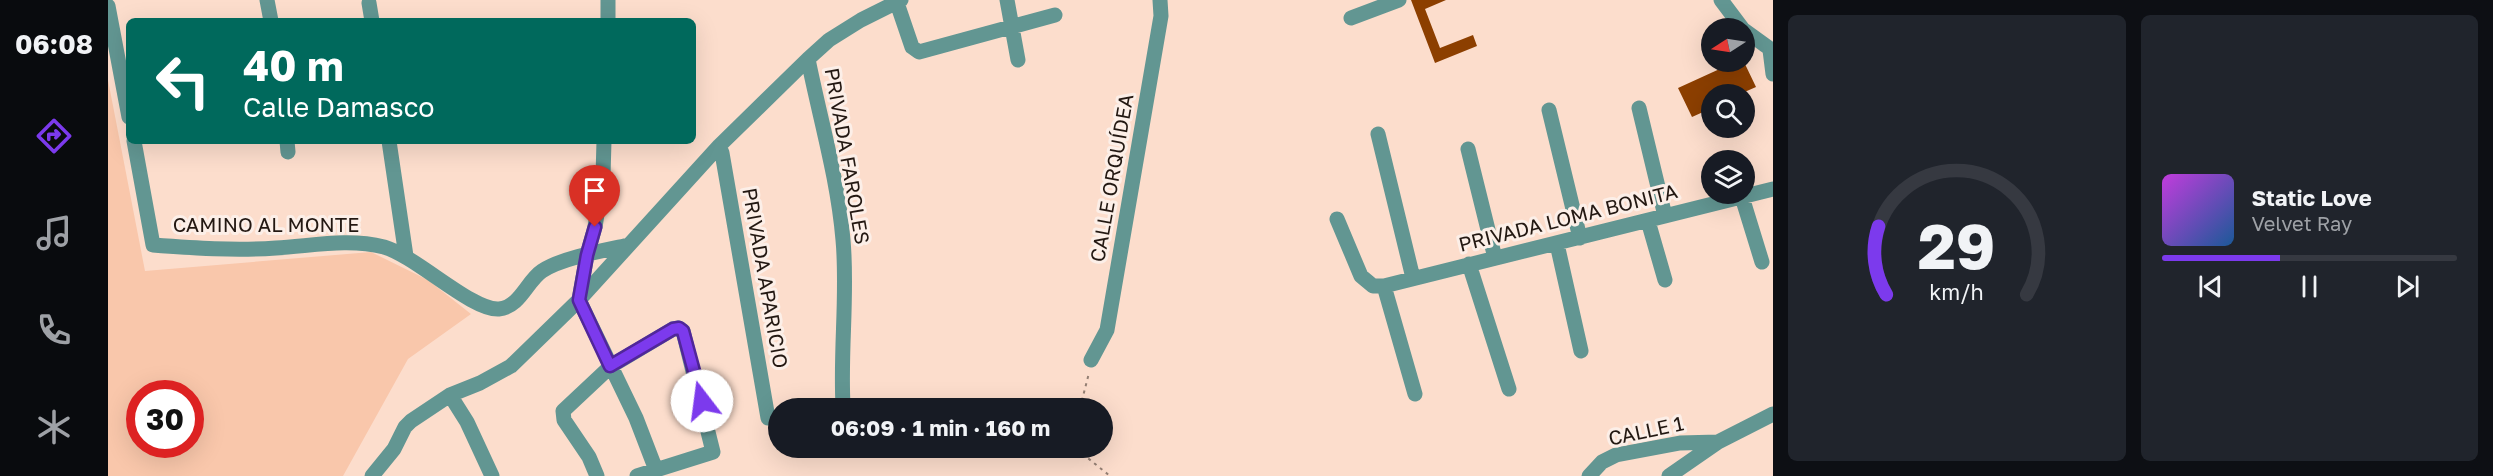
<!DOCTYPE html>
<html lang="es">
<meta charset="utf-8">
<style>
:root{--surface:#171b24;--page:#20242c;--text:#f1f3f6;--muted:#9ea1a6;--line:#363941;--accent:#7c3aed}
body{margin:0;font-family:"Golos Text",sans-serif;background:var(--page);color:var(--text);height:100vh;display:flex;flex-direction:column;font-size:22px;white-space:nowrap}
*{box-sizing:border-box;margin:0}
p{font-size:20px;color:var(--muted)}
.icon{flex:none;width:33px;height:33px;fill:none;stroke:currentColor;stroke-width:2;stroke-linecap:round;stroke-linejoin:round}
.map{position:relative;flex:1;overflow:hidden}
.details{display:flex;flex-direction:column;gap:15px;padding:15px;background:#0d0f14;width:720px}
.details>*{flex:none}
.hud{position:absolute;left:18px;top:18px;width:570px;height:126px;border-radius:9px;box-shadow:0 6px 24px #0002;background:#00695c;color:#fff;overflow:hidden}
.needle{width:39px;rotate:258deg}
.buttons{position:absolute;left:1593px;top:18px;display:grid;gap:12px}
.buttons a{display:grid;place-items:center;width:54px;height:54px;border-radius:50%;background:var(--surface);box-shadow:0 6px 24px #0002;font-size:30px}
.speed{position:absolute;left:18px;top:380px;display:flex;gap:12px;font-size:30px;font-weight:700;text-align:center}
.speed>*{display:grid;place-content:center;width:78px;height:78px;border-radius:50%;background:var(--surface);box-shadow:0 6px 24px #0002;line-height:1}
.speed .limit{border:9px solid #d22;background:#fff;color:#111}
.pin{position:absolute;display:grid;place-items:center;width:51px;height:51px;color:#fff;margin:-62px -26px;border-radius:50% 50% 50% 0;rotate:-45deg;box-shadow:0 0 6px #0007}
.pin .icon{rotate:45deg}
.me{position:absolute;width:66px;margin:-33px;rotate:345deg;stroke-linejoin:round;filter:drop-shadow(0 0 4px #0008)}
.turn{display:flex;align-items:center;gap:21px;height:126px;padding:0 18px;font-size:27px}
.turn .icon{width:78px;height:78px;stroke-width:2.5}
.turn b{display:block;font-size:42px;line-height:51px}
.details .tile{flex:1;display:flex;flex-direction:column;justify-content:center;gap:9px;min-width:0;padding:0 21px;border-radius:9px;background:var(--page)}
.details .dial{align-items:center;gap:0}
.dial svg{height:156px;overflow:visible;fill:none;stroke:var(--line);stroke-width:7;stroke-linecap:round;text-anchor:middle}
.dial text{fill:var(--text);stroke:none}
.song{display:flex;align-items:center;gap:18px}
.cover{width:72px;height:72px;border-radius:9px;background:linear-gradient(135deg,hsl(290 70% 55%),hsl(210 70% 35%))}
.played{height:6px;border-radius:3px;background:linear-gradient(90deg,var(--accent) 40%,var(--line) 40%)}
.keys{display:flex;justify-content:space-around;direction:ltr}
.details .tiles{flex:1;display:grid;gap:15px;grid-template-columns:repeat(2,1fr)}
.trip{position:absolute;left:660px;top:398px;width:345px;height:60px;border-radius:30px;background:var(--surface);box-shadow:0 6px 24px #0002;font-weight:700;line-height:60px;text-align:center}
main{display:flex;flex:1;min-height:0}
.tabs{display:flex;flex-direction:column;width:108px;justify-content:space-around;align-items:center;background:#090b0e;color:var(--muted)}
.tabs .icon{width:42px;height:42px}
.tabs .on{color:var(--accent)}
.tabs b{font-size:27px;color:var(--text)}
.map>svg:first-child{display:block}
.green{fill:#f9c7ab;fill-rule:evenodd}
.building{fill:#8c3f00}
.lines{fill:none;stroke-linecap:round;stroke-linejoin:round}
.path{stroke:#947f73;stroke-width:2;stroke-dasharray:3 4.5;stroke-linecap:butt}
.minor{stroke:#629692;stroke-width:15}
.route-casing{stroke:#51269a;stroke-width:15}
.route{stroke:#7c3aed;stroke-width:10}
.labels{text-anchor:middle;stroke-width:6;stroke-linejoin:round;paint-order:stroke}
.street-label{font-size:20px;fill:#231812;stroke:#fcefe8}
</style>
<main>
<nav class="tabs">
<b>06:08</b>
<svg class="icon on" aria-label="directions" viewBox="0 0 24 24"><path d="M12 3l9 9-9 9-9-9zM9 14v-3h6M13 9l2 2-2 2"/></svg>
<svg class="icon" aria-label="music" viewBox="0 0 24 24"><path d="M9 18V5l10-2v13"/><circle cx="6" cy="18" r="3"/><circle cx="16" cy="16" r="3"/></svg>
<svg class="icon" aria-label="phone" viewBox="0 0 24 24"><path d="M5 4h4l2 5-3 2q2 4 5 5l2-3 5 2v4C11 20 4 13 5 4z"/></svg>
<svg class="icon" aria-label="climate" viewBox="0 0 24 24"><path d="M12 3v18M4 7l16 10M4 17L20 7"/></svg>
</nav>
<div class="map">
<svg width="1665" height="476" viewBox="0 0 1665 476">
<rect width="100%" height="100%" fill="#fcddcc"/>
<path class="green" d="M0,80L37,271L263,252L320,280L363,314L300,359L235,476H0ZM32,393H82V444H32Z"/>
<path class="building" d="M1303,0H1338L1317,9L1332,48L1365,35L1369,46L1327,63Z
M1627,62H1636L1648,87L1632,94H1604V108L1584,117L1570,88Z"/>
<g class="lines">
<path class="path" d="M972,408L981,373
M971,447L976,455L1002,476"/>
<path class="minor" d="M159,0L163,21
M899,0L910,60
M1613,0L1634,28
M261,3L264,21
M789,3L804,47L811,52L947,15
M0,6L21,117
M1243,18L1291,0
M500,21V0
M1636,30L1665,51
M1662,50L1665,74
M700,59C712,119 730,179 735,240C740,294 732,350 735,405
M1531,108L1557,216
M1441,110L1472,238
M1270,134L1305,278
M26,141L45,245C86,248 127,251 168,248C204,246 240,238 276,247C308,256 364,311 391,309C412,307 419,281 434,271C453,258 498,250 521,245
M179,141L180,152
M281,141L298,256
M496,141L495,176L487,227L479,255L471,300L528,418L548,470
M611,146L614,153L660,418
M1360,149L1387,258
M1634,197L1654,262
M1229,219L1253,276L1265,286H1276L1665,189
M1540,221L1557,280
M1449,244L1473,351
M1361,264L1401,389
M1276,286L1307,394
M983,360L999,330L1053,16L1052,0
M342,395L359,422L384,476
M264,476L286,449L297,427L303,421L342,395L372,383L403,366L471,300L611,146L700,59L721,40L753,20L793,0
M489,476L481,457L456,420L455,411L503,366L565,329L571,328L575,331L605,452L529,476
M1481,476L1494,462L1508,455L1572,443L1610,442L1665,414
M1561,476L1610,442"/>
</g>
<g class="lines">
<defs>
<path id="route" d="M487,227L479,255L471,300L502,366L565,329L571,328L575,331L594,401"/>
</defs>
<use href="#route" class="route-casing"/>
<use href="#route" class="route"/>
</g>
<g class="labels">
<g class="street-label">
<text transform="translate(739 156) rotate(80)" y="7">PRIVADA FAROLES</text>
<text transform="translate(1004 178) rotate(-80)" y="7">CALLE ORQUÍDEA</text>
<text transform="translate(1460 218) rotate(-14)" y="7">PRIVADA LOMA BONITA</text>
<text x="158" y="232">CAMINO AL MONTE</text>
<text transform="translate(657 278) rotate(80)" y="7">PRIVADA APARICIO</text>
<text transform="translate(1538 431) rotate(-12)" y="7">CALLE 1</text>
</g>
</g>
</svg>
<div class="buttons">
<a><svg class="needle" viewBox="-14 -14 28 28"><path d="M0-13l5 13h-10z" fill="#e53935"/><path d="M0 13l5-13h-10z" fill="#9ea1a6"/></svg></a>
<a><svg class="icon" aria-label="search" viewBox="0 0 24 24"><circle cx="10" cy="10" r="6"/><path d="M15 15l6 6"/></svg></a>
<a><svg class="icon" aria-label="layers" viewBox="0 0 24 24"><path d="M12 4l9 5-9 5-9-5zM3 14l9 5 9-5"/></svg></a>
</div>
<div class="speed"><div class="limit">30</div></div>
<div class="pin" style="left:487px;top:227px;background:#d93025"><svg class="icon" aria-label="arrive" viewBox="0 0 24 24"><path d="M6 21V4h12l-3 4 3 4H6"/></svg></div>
<svg class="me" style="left:594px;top:401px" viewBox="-20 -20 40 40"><circle r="19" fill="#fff"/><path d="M0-13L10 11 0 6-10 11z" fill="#7c3aed"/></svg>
<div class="trip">06:09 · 1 min · 160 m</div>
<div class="hud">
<div class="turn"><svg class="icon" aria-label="left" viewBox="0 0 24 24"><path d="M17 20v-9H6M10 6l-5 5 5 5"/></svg><div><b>40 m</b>Calle Damasco</div></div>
</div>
</div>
<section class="details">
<div class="tiles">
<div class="tile dial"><svg viewBox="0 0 100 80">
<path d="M14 69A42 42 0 1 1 86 69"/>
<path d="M14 69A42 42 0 0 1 10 34" stroke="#7c3aed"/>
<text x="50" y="56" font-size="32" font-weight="700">29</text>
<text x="50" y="72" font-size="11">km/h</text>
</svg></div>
<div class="tile">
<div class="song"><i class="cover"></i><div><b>Static Love</b><p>Velvet Ray</p></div></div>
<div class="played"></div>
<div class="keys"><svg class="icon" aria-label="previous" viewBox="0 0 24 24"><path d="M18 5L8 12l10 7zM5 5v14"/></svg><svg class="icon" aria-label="pause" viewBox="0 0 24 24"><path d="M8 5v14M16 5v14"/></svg><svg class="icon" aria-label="next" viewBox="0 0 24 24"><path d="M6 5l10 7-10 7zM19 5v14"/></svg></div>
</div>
</div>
</section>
</main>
